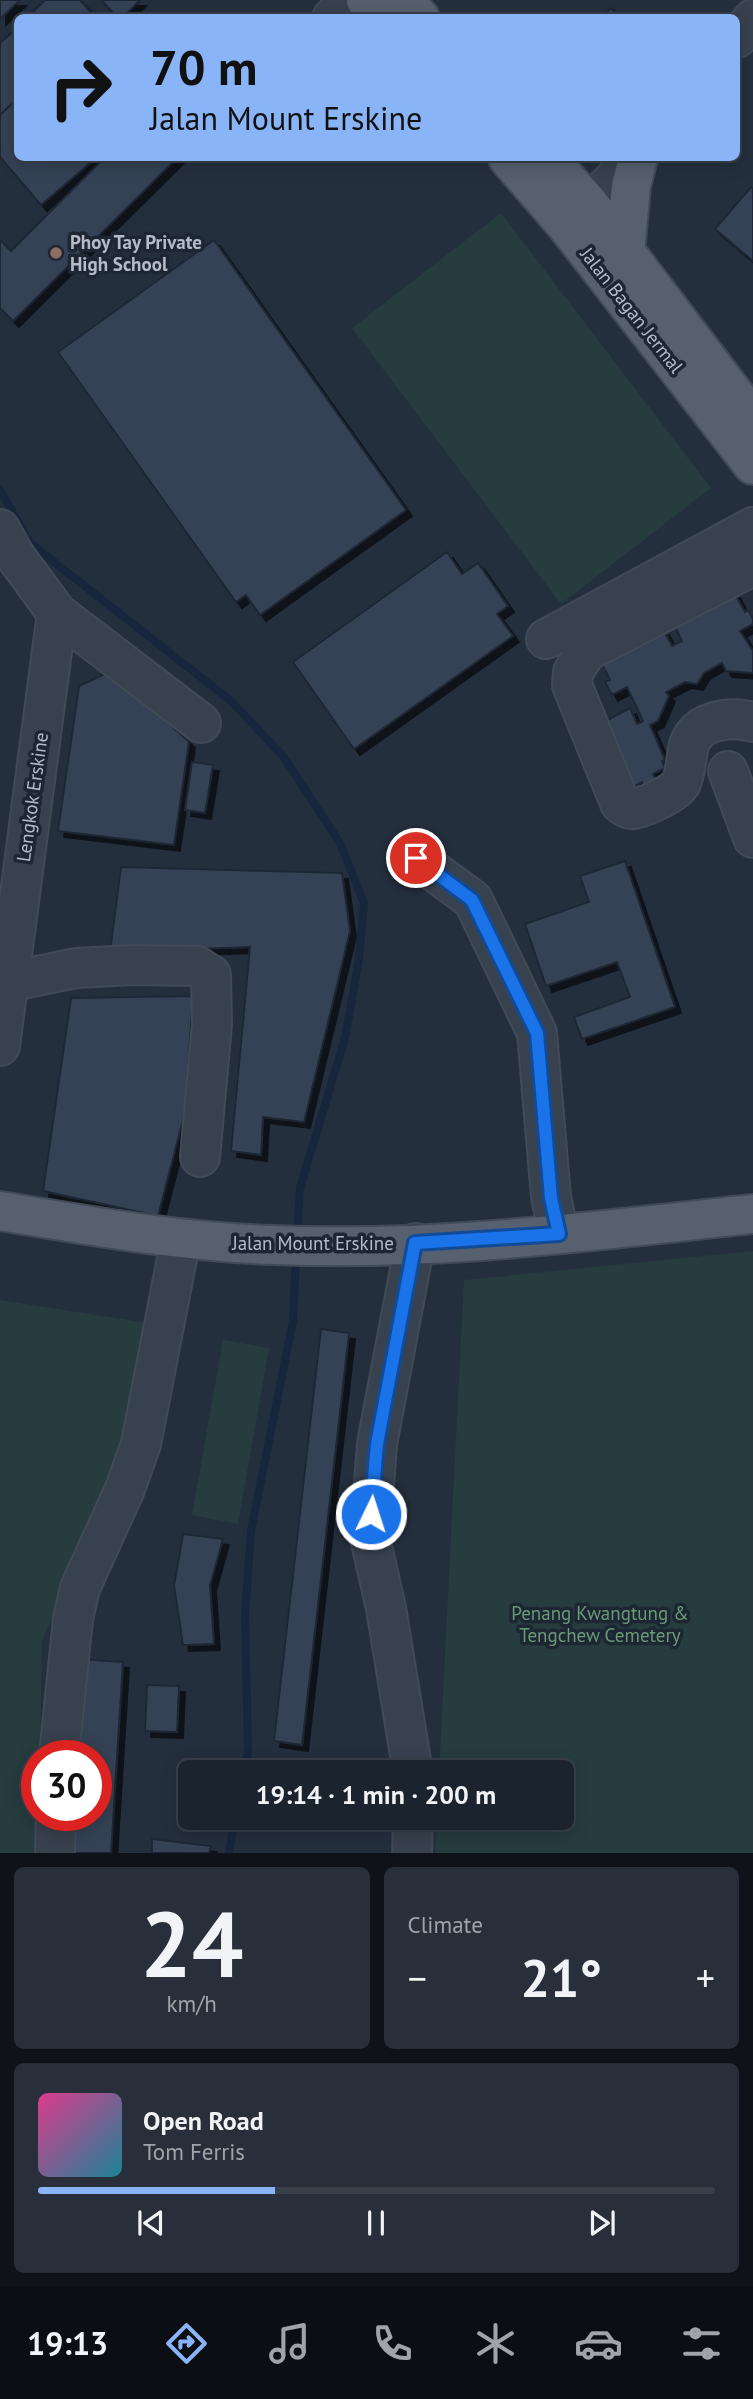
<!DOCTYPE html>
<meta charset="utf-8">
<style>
:root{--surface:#1b232e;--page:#282f3a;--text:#f1f3f6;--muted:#a0a4aa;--line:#39404a;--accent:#8ab4f8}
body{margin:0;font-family:"PT Sans",sans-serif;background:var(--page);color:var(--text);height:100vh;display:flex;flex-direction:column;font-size:26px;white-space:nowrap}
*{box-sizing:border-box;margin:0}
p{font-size:23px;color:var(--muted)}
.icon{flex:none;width:38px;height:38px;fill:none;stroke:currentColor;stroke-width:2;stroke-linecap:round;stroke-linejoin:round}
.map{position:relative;height:1853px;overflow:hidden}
.details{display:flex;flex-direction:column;gap:14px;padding:14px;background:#0f1319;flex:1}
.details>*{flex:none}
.guide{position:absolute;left:14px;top:14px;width:726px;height:147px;border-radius:10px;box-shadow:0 4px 18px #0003,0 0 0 2px var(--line);background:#8ab4f8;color:#111;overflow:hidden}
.speed{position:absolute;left:21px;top:1740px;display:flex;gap:14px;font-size:35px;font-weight:700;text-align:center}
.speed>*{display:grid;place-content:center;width:91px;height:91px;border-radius:50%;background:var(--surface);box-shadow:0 4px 18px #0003,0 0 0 2px var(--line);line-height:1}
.speed .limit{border:10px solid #d22;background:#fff;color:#111}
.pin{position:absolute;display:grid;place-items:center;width:60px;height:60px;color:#fff;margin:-30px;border:4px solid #fff;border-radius:50%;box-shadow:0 2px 7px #0007}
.me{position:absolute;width:77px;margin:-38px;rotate:4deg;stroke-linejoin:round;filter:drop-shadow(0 0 5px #0008)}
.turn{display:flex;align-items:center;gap:24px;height:147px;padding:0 21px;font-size:32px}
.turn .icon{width:91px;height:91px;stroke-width:2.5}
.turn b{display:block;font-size:49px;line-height:60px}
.big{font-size:52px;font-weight:600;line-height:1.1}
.details .tile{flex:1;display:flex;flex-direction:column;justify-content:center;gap:10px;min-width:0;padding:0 24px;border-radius:10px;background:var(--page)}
.details .dial{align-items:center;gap:0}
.dial b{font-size:91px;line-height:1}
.song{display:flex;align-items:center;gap:21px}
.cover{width:84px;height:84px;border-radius:10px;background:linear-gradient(135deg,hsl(330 70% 55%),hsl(190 70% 35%))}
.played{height:7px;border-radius:4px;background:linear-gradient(90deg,var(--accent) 35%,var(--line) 35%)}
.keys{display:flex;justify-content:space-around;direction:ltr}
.heat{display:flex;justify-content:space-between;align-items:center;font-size:38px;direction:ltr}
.details .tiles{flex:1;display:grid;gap:14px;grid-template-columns:1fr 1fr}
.tile:last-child{grid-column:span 2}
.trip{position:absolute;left:178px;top:1760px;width:396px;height:70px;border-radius:10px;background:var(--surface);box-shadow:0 4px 18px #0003,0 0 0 2px var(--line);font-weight:600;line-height:70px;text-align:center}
.tabs{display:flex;height:112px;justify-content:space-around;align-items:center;background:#0b0e12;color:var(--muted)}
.tabs .icon{width:49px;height:49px}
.tabs .active{color:var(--accent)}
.tabs b{font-size:32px;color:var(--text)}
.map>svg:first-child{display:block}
.green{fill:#263c3f}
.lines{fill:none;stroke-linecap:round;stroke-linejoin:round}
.stream{stroke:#17263c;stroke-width:8}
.building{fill:#364354;stroke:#1f2835;stroke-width:2;filter:url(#shadow)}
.minor-casing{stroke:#414a57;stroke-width:42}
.major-casing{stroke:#414a57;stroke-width:42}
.minor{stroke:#38414e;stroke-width:38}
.major{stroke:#56606e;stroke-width:38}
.route-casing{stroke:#114b97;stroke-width:18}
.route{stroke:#1a73e8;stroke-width:12}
.education-dot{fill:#8d6e63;stroke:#1d2633;stroke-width:2.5}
.labels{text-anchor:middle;stroke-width:7;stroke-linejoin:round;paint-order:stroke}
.poi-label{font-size:19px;font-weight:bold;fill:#b4bcc9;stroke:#1d2633;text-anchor:start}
.street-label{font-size:19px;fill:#b4bcc9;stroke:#1d2633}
.park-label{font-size:19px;fill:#6b9a76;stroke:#1d2633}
</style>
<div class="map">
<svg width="753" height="1853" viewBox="0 0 753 1853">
<defs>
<filter id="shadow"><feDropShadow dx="6" dy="6" stdDeviation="0" flood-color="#0009"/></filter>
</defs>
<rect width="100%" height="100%" fill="#242f3e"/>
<path class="green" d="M501,213L711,488L561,604L352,328Z
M753,1251V1853H435L437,1818H562V1773H439L464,1280Z
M0,1300L179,1328L42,1641L40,1755H37V1853H0Z
M223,1340L269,1348L238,1524L192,1515Z"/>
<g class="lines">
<path class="stream" d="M0,490L30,543L231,701L283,756L340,843L364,903L359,959L345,1038L300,1188L297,1236
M244,1773L248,1751L245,1615L251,1531L293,1321L296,1255
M229,1853L235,1818"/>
</g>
<path class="building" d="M0,0H20L0,19Z
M45,0H80L96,18H27Z
M101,0H140L122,18H118Z
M611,8L621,18H602Z
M18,27V98L0,115V43Z
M18,98V158H96L41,205L0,157V115Z
M104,158H177L13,321L0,308V240L11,251Z
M751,187L753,189V261L715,229Z
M214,240L406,510L260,615L246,595L236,602L58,352Z
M447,552L462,574L478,563L508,606L497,614L513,636L354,749L293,662Z
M734,592L745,612L748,610L753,619V624L740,631L753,651V673L726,671L722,663L704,673L697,684L685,682L666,692L669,696L658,721L650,725L665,760L662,761L665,768L653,774L657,782L645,788L642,782L625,791L596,726L630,708L637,724L643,721L627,687L612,695L605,682L610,680L601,662L663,629L672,646L682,641L674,624Z
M111,671L189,742L174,845L58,831L79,686Z
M192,762L213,765L205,813L185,810Z
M625,861L675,1007L582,1039L574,1017L630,997L617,962L546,986L525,924L589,902L580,876Z
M121,867L342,873L350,931L304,1122L263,1117L261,1155L231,1151L250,947L110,952Z
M193,996L185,1112L158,1216L43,1191L71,998Z
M321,1329L349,1333L302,1745L274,1741Z
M183,1534L223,1539L210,1585L214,1644L183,1645L174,1586Z
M77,1659L123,1662L111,1853H65L67,1815H96V1755H71Z
M147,1685L179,1686L177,1732L145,1731Z
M152,1839L211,1846L209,1853H152Z"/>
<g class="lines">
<defs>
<path id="minor" d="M332,18L351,0
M737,38L753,19
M567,226L636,158
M0,529L15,556L57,613L201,723
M753,566L587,651L573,672L572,685L620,803C624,807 628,810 634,809C646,806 675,794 681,783C686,772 686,757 689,745C697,719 731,716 753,722
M546,639L753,527
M728,771L753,838
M416,858L473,900L537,1033L551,1197L559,1234
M0,980L8,982L76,968L132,965L197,966L211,975L212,1024L200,1157
M0,1046L57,613
M59,1755L73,1619L80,1588L125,1489L141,1444L181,1238
M413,1773L386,1608L370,1538L377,1444L415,1243
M55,1853L56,1815
M412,1853L413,1818"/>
<path id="major" d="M366,0L383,18
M403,0L420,18
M508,158L567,226L753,465
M548,158L589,204L753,419
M625,252L631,186L638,158
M0,1211C91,1226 181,1242 273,1245C433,1252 594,1231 753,1214"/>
</defs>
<use href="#minor" class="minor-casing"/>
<use href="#major" class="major-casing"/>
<use href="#minor" class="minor"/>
<use href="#major" class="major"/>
</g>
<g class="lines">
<defs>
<path id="route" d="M371,1514L377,1444L415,1243L559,1234L551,1198L537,1033L472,900L416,858"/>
</defs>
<use href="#route" class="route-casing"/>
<use href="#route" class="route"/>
</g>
<circle class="education-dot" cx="56" cy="253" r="7"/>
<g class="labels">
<g class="poi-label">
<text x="70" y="249">Phoy Tay Private<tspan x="70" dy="22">High School</tspan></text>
</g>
<g class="street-label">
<text transform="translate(632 310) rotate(52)" y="7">Jalan Bagan Jermal</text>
<text transform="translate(32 797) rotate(-82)" y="7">Lengkok Erskine</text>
<text x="313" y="1250">Jalan Mount Erskine</text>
</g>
<g class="park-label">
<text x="600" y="1620">Penang Kwangtung &amp;<tspan x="600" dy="22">Tengchew Cemetery</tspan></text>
</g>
</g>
</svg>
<div class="speed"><div class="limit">30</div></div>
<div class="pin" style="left:416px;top:858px;background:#d93025"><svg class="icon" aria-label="arrive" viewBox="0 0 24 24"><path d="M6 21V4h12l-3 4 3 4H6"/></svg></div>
<svg class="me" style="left:371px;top:1514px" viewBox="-20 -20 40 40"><circle r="17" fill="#1a73e8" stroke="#fff" stroke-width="3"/><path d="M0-11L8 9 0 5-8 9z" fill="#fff"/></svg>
<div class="trip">19:14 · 1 min · 200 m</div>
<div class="guide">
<div class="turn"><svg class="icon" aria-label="right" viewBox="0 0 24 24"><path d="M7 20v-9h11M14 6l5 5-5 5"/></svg><div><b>70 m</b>Jalan Mount Erskine</div></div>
</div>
</div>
<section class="details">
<div class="tiles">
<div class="tile dial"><b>24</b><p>km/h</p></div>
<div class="tile"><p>Climate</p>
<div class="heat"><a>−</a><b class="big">21°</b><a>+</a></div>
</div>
<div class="tile">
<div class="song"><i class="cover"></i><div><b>Open Road</b><p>Tom Ferris</p></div></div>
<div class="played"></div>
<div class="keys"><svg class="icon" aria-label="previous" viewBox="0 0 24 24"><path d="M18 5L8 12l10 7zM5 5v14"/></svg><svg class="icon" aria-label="pause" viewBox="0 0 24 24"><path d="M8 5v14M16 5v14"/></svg><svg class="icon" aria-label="next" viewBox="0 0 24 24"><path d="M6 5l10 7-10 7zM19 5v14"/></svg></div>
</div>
</div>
</section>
<nav class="tabs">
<b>19:13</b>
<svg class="icon active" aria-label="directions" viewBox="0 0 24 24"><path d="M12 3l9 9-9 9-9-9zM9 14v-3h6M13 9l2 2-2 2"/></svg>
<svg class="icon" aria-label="music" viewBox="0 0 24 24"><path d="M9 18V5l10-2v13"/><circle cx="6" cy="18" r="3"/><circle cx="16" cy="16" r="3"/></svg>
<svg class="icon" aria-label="phone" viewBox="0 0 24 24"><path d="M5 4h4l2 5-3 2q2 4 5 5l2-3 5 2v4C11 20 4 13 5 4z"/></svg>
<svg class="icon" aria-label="climate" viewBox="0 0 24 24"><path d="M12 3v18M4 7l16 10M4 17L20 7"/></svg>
<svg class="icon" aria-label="car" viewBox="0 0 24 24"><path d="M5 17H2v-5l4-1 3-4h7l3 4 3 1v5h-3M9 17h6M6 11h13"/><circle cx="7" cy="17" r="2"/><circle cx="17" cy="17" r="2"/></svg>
<svg class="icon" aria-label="filters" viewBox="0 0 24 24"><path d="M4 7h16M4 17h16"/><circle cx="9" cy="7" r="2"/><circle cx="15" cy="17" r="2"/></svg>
</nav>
